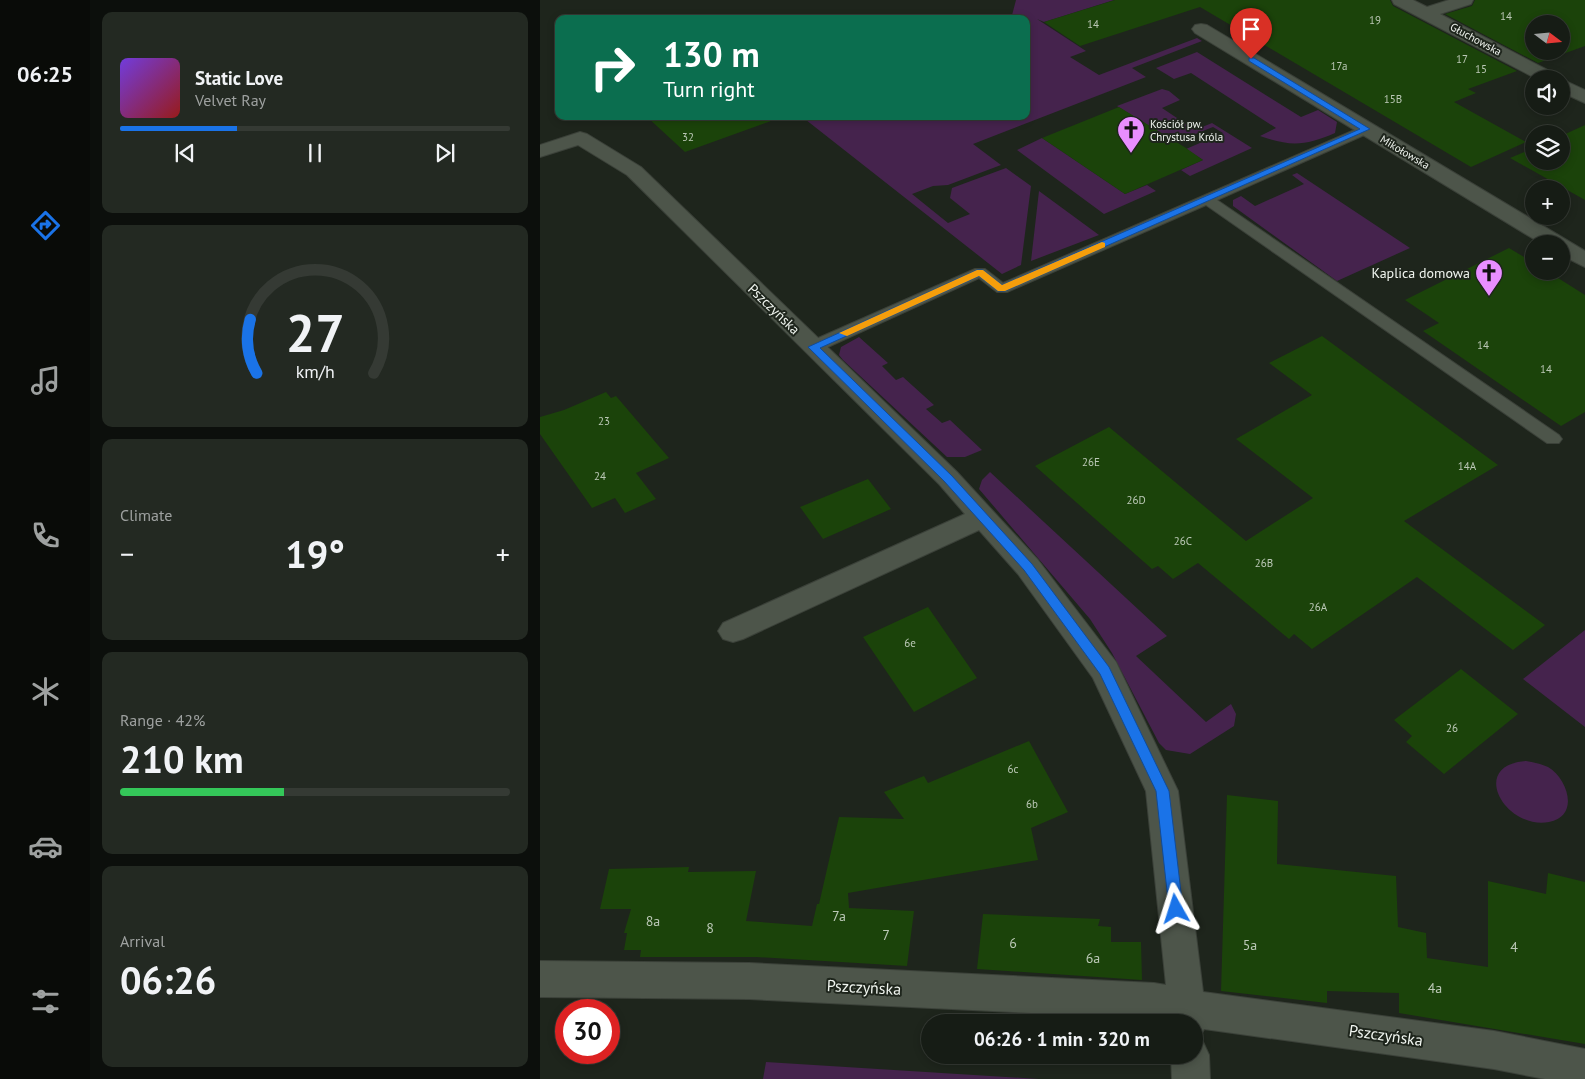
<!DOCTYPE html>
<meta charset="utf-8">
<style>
:root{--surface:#161c15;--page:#232922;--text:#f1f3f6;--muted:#9ea1a0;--line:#353a34;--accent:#1a73e8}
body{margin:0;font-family:"PT Sans",sans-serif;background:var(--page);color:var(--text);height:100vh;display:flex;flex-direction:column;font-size:19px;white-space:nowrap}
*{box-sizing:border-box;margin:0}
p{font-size:16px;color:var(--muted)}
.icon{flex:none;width:28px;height:28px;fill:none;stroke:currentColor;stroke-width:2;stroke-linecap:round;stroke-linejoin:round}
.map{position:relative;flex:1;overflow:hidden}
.details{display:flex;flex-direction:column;gap:12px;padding:12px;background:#0c0f0c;width:450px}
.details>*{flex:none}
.hud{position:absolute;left:15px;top:15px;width:475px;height:105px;border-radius:10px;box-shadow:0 2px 8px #0003,0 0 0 1px var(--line);background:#0b6e4f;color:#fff;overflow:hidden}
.needle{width:32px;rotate:106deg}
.controls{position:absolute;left:985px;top:15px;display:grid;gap:10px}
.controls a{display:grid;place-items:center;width:45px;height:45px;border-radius:50%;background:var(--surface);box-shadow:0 2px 8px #0003,0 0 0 1px var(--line);font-size:25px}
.speed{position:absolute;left:15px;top:999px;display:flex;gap:10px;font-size:25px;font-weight:700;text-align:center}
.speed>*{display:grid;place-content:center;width:65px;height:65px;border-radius:50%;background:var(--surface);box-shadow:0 2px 8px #0003,0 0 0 1px var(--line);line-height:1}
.speed .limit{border:8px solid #d22;background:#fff;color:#111}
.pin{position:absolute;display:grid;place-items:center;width:42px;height:42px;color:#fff;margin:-51px -21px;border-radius:50% 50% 50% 0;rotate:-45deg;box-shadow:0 0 5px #0007}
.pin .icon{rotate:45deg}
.me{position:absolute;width:55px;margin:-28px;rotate:354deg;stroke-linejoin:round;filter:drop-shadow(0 0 4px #0008)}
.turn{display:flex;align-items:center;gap:18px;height:105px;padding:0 25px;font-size:22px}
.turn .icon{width:65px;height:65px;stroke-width:2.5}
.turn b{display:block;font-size:35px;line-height:42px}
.big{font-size:38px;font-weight:700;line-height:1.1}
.details .tile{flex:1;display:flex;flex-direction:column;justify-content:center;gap:8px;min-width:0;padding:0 18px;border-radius:10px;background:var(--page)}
.details .dial{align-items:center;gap:0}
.dial svg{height:130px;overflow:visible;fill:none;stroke:var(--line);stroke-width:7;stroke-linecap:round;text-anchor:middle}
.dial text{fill:var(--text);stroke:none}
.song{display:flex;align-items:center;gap:15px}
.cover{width:60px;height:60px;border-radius:8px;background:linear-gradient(135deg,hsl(260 70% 55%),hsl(0 70% 35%))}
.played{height:5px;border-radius:2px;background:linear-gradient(90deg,var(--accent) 30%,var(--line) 30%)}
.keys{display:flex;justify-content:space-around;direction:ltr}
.heat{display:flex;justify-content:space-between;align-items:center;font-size:28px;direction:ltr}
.charge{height:8px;border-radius:4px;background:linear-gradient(90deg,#34c759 42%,var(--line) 0)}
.trip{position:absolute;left:381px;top:1014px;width:282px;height:50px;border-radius:25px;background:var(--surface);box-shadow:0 2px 8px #0003,0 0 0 1px var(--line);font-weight:700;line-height:50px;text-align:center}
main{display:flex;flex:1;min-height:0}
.dock{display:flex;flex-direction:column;width:90px;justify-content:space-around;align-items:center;background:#090b08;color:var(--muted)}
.dock .icon{width:35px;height:35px}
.dock .selected{color:var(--accent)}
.dock b{font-size:22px;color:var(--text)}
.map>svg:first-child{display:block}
.green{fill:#45234d}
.building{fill:#1b430a;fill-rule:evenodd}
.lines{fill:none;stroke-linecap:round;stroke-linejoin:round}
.lane-casing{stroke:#3b4139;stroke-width:2}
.street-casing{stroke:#3b4139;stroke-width:2}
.lane{fill:#4d554a;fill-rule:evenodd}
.street{fill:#4d554a;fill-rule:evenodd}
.route{fill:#1a73e8;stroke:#114b97}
.slow{fill:#f59e0b}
.labels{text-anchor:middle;stroke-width:4;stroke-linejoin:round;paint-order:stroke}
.number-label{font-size:11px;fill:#bbc8b6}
.far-street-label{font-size:11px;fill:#f0f5ef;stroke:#1e251c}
.far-poi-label{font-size:11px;fill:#f0f5ef;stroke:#1e251c;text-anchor:start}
.poi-label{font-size:14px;fill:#f0f5ef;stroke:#1e251c;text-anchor:end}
.street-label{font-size:14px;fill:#f0f5ef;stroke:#1e251c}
.near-number-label{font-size:14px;fill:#bbc8b6}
.near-street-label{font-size:16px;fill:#f0f5ef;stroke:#1e251c}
</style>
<main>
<nav class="dock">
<b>06:25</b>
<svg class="icon selected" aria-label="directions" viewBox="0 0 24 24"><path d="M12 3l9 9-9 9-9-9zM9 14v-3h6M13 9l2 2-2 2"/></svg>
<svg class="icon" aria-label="music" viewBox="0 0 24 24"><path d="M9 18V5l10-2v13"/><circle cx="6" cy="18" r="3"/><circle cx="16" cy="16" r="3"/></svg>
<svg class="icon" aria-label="phone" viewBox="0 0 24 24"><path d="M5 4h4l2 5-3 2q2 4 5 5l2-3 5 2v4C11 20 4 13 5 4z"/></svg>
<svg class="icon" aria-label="climate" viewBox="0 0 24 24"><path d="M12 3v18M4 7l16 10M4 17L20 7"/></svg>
<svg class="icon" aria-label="car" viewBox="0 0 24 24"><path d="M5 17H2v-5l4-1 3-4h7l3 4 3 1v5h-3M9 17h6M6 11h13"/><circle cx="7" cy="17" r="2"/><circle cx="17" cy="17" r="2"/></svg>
<svg class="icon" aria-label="filters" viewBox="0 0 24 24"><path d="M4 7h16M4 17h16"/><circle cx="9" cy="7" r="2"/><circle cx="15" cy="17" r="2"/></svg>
</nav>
<section class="details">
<div class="tile">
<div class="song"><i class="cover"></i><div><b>Static Love</b><p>Velvet Ray</p></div></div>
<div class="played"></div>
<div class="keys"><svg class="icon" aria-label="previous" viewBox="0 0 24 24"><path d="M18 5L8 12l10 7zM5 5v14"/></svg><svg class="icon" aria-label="pause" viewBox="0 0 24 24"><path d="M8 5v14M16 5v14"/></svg><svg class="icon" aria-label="next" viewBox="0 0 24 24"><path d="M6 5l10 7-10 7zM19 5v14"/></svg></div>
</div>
<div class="tile dial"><svg viewBox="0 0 100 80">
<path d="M14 69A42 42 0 1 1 86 69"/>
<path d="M14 69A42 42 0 0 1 10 36" stroke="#1a73e8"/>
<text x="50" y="56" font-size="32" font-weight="700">27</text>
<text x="50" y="72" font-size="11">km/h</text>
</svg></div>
<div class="tile"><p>Climate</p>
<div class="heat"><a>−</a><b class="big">19°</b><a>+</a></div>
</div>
<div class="tile"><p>Range · 42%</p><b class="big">210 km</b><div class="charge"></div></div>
<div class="tile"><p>Arrival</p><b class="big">06:26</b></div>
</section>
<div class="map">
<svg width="1045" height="1079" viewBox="0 0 1045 1079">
<rect width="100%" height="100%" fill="#1e251c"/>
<path class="green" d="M476,0H574L504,22L497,19L546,51L530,57L559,75L657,38L662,41L592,68L606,77L433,144L461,165L408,185L393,186L372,194L408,223L430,214L410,198L412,188L466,168L491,186L481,265L462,274L261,116H486V19H471Z
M657,52L761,117L778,110L797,122L795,133C767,145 752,147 723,137L720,136L736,128L651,73L634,79L616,68Z
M622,89L629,91L640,100L622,108L655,130L672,123L712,148L650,176L641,170L663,160L646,149L683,133L673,127L635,142L577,106Z
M502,138L585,194L607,185L616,191L564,214L477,150Z
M757,173L870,248L797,281L693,206V200L701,196L715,206L764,184L752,175Z
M499,191L559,235L491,261Z
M319,337L348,363L342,366L356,380L363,377L394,405L386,409L402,423L410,420L442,450L425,457H407L303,360L299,355L301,347Z
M450,472L627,636L596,656L666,722L691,704L696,714L694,726L650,754L626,750L619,743L572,653L550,619L439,489L442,480Z
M1045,630V727L983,679Z
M986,761C993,762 1001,764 1008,767C1028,779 1040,816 1009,822C965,830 928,765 986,761Z
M226,1062L499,1079H196H223Z"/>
<path class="building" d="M575,0H850L853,6L977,71L928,89L936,93L914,102L986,142L931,167L660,7L540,46L504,22Z
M935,0H1045V46L998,63L905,14L932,6ZM994,24H1021V51H994Z
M579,107L646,148L663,160L585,194L502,138Z
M106,116H231V121L145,152Z
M1045,125V200L970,158L994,148V161H1021V136Z
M969,248L994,263V271H1007L1045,295V412L1021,426L883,331L899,323L865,300Z
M782,336L958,465L864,521L1005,625L973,650L877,577L772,649L754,634L749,639L658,563L633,579L618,566L612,569L495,466L569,427L706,541L773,498L696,439L772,395L729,363Z
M66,392L71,398L76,396L129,458L96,473L116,499L85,513L75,498L52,508L0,434V417L24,410Z
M328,479L351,509L283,539L260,507Z
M388,607L437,678L374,712L323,637Z
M921,669L978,714L904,774L866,742L872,736L854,720Z
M489,741L528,812L491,828L498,860L308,893L309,908L374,911L367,966L216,957H100L101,950H84L87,933H84L91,909H60L69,869L149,867L148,872L216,871L206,921L272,926L277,904H279L299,817L364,819L344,792L384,776L388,783Z
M687,795L738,801L737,864L856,876L858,927L886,933L887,958L948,967V881L1006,894L1008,873L1045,882V1044L859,1013V993L787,991V1003L681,991Z
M443,914L560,919L558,926L571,927V942H601L602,980L437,969Z"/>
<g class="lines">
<defs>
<path id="lane" d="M826,125L833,129L831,132L677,200L1019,435L1022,439L1019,443H1007L666,205L467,292H457L439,278L279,351H267L265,347L267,343L435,269H445L463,283Z"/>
<path id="street" d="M852,0H873L887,7L909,0H933L931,4L900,14L1017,75L1020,79H997L854,4Z
M661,24L667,25L1045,251V267L1021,255V244H1002L655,33L652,29L655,25Z
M1020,79H1021L1045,90V103L1021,92Z
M40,132L47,134L101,167L417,472L498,560L576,662L638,791L663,992L954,1031L1045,1049V1079H1005L954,1069L664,1029L661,1035L655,1038V1022H630L614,1019L209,999L0,997V961L209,963L614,983L626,985L606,791L553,678L478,574L439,530L203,639L193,642L183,639L178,631L183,623L425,514L399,484L87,175L38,145L0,157V145Z
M655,1038L663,1042L669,1055L670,1079H632L631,1055H655Z"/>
</defs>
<use href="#lane" class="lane-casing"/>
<use href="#street" class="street-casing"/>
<use href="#lane" class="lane"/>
<use href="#street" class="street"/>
</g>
<path class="route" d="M709,58H714L830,129L465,291H458L439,276L280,348L412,476L492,564L569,667L629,791L643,909L641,914L636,916L631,914L629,909L616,791L560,674L484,570L404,481L268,347L437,270H443L462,285L820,129L709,61Z"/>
<path class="slow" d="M562,242L565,243V247L465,291H458L439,276L307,336L299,333L437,270H443L462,285Z"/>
<defs>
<symbol id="church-pin" viewBox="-11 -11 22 30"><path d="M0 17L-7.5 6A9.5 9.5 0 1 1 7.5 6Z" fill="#e88eff" stroke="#1e251c"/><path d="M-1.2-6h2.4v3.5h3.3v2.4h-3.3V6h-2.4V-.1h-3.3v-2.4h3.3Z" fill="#111"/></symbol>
</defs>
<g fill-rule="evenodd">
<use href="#church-pin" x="575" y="114" width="32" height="43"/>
<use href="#church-pin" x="933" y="257" width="32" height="43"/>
</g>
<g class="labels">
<g class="number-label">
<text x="966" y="20">14</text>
<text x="835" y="24">19</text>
<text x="553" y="28">14</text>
<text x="922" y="63">17</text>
<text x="799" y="70">17a</text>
<text x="941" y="73">15</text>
<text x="853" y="103">15B</text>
<text x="148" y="141">32</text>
<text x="943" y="349">14</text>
<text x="1006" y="373">14</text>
<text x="64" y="425">23</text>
<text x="551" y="466">26E</text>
<text x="927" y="470">14A</text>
<text x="60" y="480">24</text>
<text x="596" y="504">26D</text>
<text x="643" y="545">26C</text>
<text x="724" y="567">26B</text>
<text x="778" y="611">26A</text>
<text x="370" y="647">6e</text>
<text x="912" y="732">26</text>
<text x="473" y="773">6c</text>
<text x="492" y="808">6b</text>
</g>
<g class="far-street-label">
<text transform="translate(936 39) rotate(28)" y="4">Głuchowska</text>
<text transform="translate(865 152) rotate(31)" y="4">Mikołowska</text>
</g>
<g class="far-poi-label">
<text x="610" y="128">Kościół pw.<tspan x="610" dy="13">Chrystusa Króla</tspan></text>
</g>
<g class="poi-label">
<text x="930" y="278">Kaplica domowa</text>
</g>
<g class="street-label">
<text transform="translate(234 309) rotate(44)" y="5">Pszczyńska</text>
</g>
<g class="near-number-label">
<text x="299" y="921">7a</text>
<text x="113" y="926">8a</text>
<text x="170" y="933">8</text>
<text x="346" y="940">7</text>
<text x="473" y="948">6</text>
<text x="710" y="950">5a</text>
<text x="974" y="952">4</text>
<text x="553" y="963">6a</text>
<text x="895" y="993">4a</text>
</g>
<g class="near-street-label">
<text transform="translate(324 987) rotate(3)" y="6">Pszczyńska</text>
<text transform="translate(846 1035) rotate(8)" y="6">Pszczyńska</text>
</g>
</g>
</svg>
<div class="controls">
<a><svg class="needle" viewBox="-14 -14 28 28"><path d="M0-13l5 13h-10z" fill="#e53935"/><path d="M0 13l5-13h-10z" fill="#9ea1a0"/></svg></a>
<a><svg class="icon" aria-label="sound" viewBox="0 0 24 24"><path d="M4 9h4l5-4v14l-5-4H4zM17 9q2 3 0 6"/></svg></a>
<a><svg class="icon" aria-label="layers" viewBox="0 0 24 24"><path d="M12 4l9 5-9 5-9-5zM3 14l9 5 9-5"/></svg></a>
<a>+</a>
<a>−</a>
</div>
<div class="speed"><div class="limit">30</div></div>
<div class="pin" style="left:711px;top:59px;background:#d93025"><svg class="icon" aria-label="arrive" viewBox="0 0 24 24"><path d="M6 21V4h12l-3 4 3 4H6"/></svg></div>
<svg class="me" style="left:636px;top:909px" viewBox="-20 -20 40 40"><path d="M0-17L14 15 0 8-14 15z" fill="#1a73e8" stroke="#fff" stroke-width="4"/></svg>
<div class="trip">06:26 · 1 min · 320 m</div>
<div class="hud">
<div class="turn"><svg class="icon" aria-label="right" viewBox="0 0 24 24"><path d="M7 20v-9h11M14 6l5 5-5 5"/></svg><div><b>130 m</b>Turn right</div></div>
</div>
</div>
</main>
